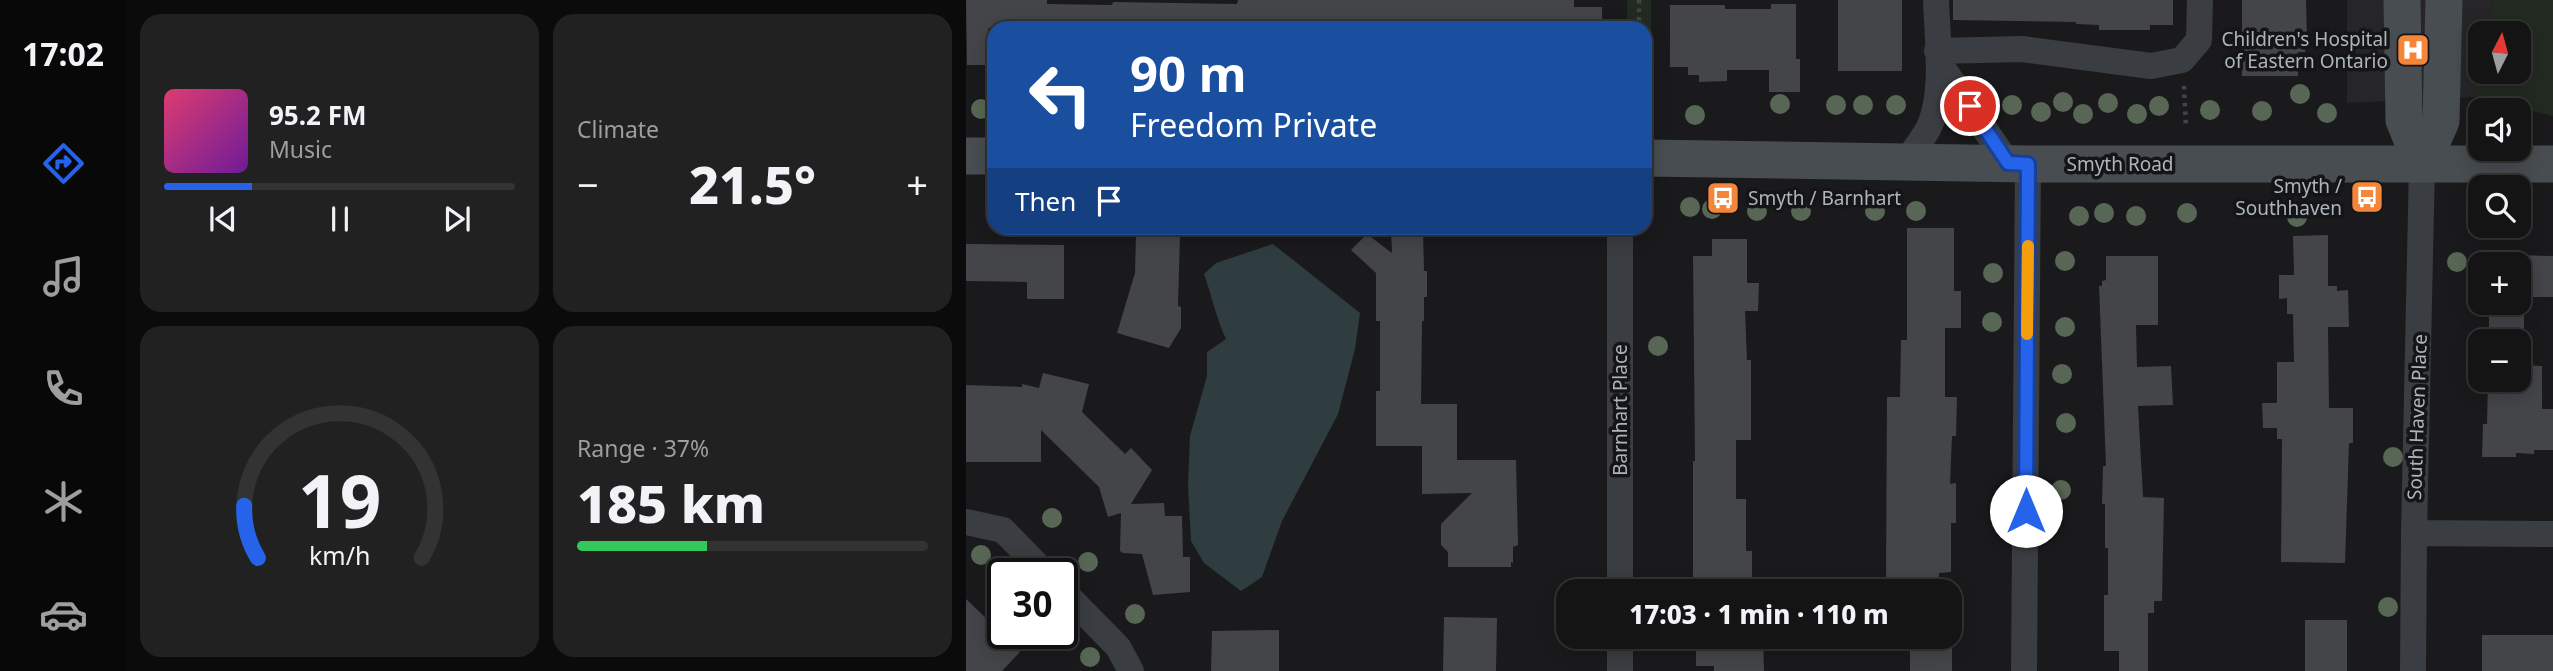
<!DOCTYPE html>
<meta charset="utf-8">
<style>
:root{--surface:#141415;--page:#212122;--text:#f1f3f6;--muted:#9d9ea0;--line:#333334;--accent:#2563eb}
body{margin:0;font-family:"Noto Sans",sans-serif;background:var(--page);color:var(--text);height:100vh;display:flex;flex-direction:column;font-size:26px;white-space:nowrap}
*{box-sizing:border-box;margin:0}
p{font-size:23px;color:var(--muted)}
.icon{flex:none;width:38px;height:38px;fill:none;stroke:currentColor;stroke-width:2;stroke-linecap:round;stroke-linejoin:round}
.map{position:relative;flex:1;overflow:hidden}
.drawer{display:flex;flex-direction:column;gap:14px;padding:14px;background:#0b0b0c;width:840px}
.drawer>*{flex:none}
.banner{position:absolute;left:21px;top:21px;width:665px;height:214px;border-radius:21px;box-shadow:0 4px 18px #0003,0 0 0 2px var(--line);background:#1a4fa0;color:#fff;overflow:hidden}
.needle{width:46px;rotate:6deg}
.controls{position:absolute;left:1502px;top:21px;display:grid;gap:14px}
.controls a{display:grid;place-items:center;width:63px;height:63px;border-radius:14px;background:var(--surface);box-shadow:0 4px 18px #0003,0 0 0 2px var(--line);font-size:35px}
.speed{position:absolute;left:21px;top:558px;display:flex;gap:14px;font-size:35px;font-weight:700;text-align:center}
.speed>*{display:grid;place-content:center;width:91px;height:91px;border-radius:50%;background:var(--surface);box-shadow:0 4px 18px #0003,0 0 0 2px var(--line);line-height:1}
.speed .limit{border:4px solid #111;border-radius:10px;background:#fff;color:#111}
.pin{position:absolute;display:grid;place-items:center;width:60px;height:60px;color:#fff;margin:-30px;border:4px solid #fff;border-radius:50%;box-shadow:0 2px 7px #0007}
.me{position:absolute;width:77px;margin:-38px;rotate:0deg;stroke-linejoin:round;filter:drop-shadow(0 0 5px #0008)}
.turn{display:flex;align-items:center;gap:24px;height:147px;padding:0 28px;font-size:32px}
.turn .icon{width:91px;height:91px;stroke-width:2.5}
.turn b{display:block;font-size:49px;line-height:60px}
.then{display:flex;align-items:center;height:66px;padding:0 28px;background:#0003;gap:14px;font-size:26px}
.big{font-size:52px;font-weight:800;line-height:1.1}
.drawer .tile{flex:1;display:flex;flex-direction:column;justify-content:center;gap:10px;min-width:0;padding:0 24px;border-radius:21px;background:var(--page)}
.drawer .dial{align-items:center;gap:0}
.dial svg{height:182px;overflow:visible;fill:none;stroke:var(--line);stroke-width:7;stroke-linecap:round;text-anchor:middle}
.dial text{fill:var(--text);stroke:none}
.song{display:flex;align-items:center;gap:21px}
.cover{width:84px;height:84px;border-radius:10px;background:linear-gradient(135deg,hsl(340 70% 55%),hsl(280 70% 35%))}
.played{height:7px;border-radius:4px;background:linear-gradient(90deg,var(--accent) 25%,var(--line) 25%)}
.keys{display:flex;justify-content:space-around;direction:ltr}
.heat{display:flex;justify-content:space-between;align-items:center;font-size:38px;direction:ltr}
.charge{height:10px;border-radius:5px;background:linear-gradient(90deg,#34c759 37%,var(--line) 0)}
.drawer .tiles{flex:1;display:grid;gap:14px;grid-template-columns:repeat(2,1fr)}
.trip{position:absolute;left:590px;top:579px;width:406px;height:70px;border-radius:21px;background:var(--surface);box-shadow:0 4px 18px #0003,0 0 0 2px var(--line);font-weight:800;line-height:70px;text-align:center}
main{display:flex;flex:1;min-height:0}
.tabs{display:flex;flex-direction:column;width:126px;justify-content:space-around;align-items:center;background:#080808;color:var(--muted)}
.tabs .icon{width:49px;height:49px}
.tabs .current{color:var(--accent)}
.tabs b{font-size:32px;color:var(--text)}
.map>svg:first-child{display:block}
.built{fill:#262629}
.green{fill:#222a21}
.water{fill:#2f3d40}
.building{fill:#444549}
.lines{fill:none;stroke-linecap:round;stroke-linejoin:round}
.path{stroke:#404548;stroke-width:4.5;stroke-dasharray:3.5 5;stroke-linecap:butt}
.street{stroke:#3a3d41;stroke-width:26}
.secondary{stroke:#484d51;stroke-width:37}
.tree{fill:#586755}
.route-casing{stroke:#184099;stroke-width:18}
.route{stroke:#2563eb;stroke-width:12}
.slow{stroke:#f59e0b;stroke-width:12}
.labels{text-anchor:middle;stroke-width:7;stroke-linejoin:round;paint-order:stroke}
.poi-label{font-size:19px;fill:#acb5bc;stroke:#151517;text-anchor:end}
.street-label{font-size:19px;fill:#acb5bc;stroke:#151517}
</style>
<main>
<nav class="tabs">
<b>17:02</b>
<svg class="icon current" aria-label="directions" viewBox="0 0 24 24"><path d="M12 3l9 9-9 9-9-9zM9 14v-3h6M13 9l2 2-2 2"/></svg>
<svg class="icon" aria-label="music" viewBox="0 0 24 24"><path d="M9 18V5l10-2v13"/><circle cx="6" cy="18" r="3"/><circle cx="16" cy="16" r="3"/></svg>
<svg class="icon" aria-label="phone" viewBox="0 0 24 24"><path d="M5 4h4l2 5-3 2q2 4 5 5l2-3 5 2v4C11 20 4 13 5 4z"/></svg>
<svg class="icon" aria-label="climate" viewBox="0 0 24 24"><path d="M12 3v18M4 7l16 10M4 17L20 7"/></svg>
<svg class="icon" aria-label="car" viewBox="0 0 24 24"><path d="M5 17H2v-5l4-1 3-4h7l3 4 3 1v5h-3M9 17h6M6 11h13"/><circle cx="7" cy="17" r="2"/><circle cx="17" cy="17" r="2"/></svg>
</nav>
<section class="drawer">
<div class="tiles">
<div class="tile">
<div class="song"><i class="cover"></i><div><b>95.2 FM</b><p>Music</p></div></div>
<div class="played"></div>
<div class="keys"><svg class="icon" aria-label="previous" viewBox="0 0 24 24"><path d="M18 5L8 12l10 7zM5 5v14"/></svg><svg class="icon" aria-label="pause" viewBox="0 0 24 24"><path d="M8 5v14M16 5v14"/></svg><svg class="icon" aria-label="next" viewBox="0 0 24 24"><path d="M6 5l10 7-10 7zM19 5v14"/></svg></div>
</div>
<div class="tile"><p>Climate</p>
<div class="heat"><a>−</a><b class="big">21.5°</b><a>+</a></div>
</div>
<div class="tile dial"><svg viewBox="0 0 100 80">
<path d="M14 69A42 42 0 1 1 86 69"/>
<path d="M14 69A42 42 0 0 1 8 46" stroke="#2563eb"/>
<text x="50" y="56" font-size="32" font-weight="700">19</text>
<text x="50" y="72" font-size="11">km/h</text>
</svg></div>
<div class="tile"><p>Range · 37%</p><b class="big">185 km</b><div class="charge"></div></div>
</div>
</section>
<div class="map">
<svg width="1587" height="671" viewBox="0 0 1587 671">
<rect width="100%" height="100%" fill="#1a1a1c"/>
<path class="built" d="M1381,0H1587V2L1527,1L1521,33H1514V68L1508,97L1381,103Z"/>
<path class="green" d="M661,0H685V103H679V28H661Z
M1527,1H1587V116L1508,97L1514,68V72H1552V33H1521Z"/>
<path class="water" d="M307,244L394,313L389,349L372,414L316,521L296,577L275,591L238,563L225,541L222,485L224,436L241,376V352L260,339C250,318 246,296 238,274L250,263Z"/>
<path class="building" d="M0,0H81V4L146,5L147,2L271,4L272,0H608V7H636V28H22V65H1Z
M872,0H936V71H872Z
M987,0H1207V25H1184V30H1133V25L1110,24V22L987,20Z
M1276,0H1340L1341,39L1339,52H1332V76H1276Z
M805,4H830V59H834V92H803V70H761V81L733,82V75H722V67H704V5H759V9H805Z
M941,228H988V291H995V328H979V397H991L990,436H986L984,484L990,483V523H985V572L973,573V592H938V582H920L921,397H934L935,340H941Z
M425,229H457L458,271H461V297H458V321H456L455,404H491V460H550L552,545L547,547V563L545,562V567H482V552L475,545V524L506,493L456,494V446H410V391H414V321H410V273L385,250L401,234L426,253Z
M170,235H214L212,306L215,307V328L203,348L151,333L169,273Z
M1362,235V286H1371V291L1382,290L1383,327H1362L1363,408H1387V443H1383L1379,563L1315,562L1316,439H1311V428H1297L1296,403H1311V362H1328L1327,314H1321V298L1313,299V275H1328L1327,236Z
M746,239H781V283H793L792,311H779L781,360H785V440H770V499H780V551H786V589H748V582H727V461H729L727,256H746Z
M0,244L98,245V299H61V282L0,281Z
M1546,255L1587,256V297H1558V365L1576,366V409H1587V450H1568V454L1550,453V457H1516L1517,424H1521L1522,380H1552V341H1523V303H1552V264H1523V258H1546Z
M1140,256H1192V325H1170L1171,367L1205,366L1207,405L1172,406L1177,497L1198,498L1196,601H1188V613H1182V671H1153V651H1138V595H1142V548H1139V504H1136L1137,466H1140L1133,286H1136V281L1140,280Z
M77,373L123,384L116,412L159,454L165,448L186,470L165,504L198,503L199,516H216L217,557H224V592L187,595L176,554L157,553L154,551L155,513L142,517L133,487L75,430V462H0V385L56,387V384L73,388Z
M0,599L21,619L24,616L37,628V634H43L40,638L54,652L36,671H0Z
M478,617L531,618L530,671H477Z
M1339,620H1381V671H1339Z
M313,630V671H245L246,631Z
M1516,635H1587V671H1516Z
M730,637H797L798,671H748V666H730Z
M944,637H986V671H944Z"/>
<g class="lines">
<path class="path" d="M673,0V28
M1218,86L1220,128"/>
<path class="street" d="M971,51L1056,49L1185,66L1216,60L1233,40L1234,0
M974,64L1042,163
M942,160C948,149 957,139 963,127C979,93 971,37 970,0
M0,522L37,530L80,574
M1448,533L1587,534
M96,590L152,647L165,671
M654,592V228
M654,671V637
M1058,671L1062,164
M1447,671L1448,533L1456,164"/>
<path class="secondary" d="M1436,0L1438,120L1456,164
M0,156H28
M679,158L1062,164H1587
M1456,164L1475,121L1478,0"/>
</g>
<g class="tree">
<circle cx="1334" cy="94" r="10"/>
<circle cx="1097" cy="102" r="10"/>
<circle cx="1142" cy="103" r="10"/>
<circle cx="814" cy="104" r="10"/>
<circle cx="870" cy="105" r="10"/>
<circle cx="897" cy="105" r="10"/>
<circle cx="930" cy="105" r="10"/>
<circle cx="1046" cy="105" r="10"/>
<circle cx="1193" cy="106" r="10"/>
<circle cx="15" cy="109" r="10"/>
<circle cx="1244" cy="110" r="10"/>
<circle cx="1296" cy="111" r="10"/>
<circle cx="1075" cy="112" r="10"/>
<circle cx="1361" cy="113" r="10"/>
<circle cx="1117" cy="114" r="10"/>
<circle cx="1171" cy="114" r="10"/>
<circle cx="729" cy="115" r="10"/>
<circle cx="724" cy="207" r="10"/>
<circle cx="746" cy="209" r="10"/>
<circle cx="791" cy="211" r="10"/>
<circle cx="835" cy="211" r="10"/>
<circle cx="909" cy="211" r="10"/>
<circle cx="950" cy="211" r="10"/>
<circle cx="1138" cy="213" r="10"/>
<circle cx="1221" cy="213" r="10"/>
<circle cx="1113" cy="216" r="10"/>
<circle cx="1170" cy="216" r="10"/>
<circle cx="1331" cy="217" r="10"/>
<circle cx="1099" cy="261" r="10"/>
<circle cx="1491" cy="262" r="10"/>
<circle cx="1027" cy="273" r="10"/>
<circle cx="1026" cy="322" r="10"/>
<circle cx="1099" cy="327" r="10"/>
<circle cx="692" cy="346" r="10"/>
<circle cx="1096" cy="374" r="10"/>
<circle cx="1100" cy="423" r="10"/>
<circle cx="1427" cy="457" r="10"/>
<circle cx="1095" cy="490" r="10"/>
<circle cx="86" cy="518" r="10"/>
<circle cx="15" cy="555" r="10"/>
<circle cx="122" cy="562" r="10"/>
<circle cx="1422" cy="607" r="10"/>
<circle cx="169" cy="614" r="10"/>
<circle cx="124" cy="657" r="10"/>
</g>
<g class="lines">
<defs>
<path id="route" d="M1004,106L1042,163L1062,164L1060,511"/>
</defs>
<use href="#route" class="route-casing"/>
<use href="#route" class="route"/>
<path class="slow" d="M1061,334L1062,246"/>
</g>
<defs>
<symbol id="hospital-square" viewBox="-11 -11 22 22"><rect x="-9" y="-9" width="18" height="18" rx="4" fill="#f48539" stroke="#151517"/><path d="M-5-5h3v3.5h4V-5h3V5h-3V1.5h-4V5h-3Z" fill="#fff"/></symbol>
<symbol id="bus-square" viewBox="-11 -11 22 22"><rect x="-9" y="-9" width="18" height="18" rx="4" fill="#f48539" stroke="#151517"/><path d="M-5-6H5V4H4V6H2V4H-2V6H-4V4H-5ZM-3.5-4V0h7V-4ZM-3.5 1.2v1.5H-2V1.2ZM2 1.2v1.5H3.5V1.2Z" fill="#fff"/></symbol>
</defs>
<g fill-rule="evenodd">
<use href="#hospital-square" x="1428" y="31" width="38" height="38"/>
<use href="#bus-square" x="1382" y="178" width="38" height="38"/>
<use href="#bus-square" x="738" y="179" width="38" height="38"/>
</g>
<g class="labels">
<g class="poi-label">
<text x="1422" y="46">Children's Hospital<tspan x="1422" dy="22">of Eastern Ontario</tspan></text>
<text x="1376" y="193">Smyth /<tspan x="1376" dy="22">Southhaven</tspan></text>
<text x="782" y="205" text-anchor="start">Smyth / Barnhart</text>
</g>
<g class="street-label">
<text x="1154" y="171">Smyth Road</text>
<text transform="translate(654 410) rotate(-90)" y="7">Barnhart Place</text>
<text transform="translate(1451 417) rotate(-88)" y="7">South Haven Place</text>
</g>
</g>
</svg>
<div class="controls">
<a><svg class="needle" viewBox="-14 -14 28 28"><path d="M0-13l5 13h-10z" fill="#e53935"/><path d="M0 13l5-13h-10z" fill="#9d9ea0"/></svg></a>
<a><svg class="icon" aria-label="sound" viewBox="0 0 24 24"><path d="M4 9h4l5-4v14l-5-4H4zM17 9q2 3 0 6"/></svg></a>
<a><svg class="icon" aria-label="search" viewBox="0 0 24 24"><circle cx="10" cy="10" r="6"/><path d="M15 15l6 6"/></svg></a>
<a>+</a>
<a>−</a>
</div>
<div class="speed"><div class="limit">30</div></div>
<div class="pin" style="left:1004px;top:106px;background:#d93025"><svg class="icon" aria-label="arrive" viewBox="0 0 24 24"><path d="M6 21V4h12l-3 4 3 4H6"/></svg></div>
<svg class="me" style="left:1060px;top:511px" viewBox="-20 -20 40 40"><circle r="19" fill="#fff"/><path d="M0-13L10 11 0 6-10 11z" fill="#2563eb"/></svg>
<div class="trip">17:03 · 1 min · 110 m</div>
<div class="banner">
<div class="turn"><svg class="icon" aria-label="left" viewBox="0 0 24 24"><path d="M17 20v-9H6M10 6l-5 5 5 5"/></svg><div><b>90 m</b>Freedom Private</div></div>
<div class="then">Then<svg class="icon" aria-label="arrive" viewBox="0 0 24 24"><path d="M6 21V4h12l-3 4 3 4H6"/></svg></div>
</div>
</div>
</main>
